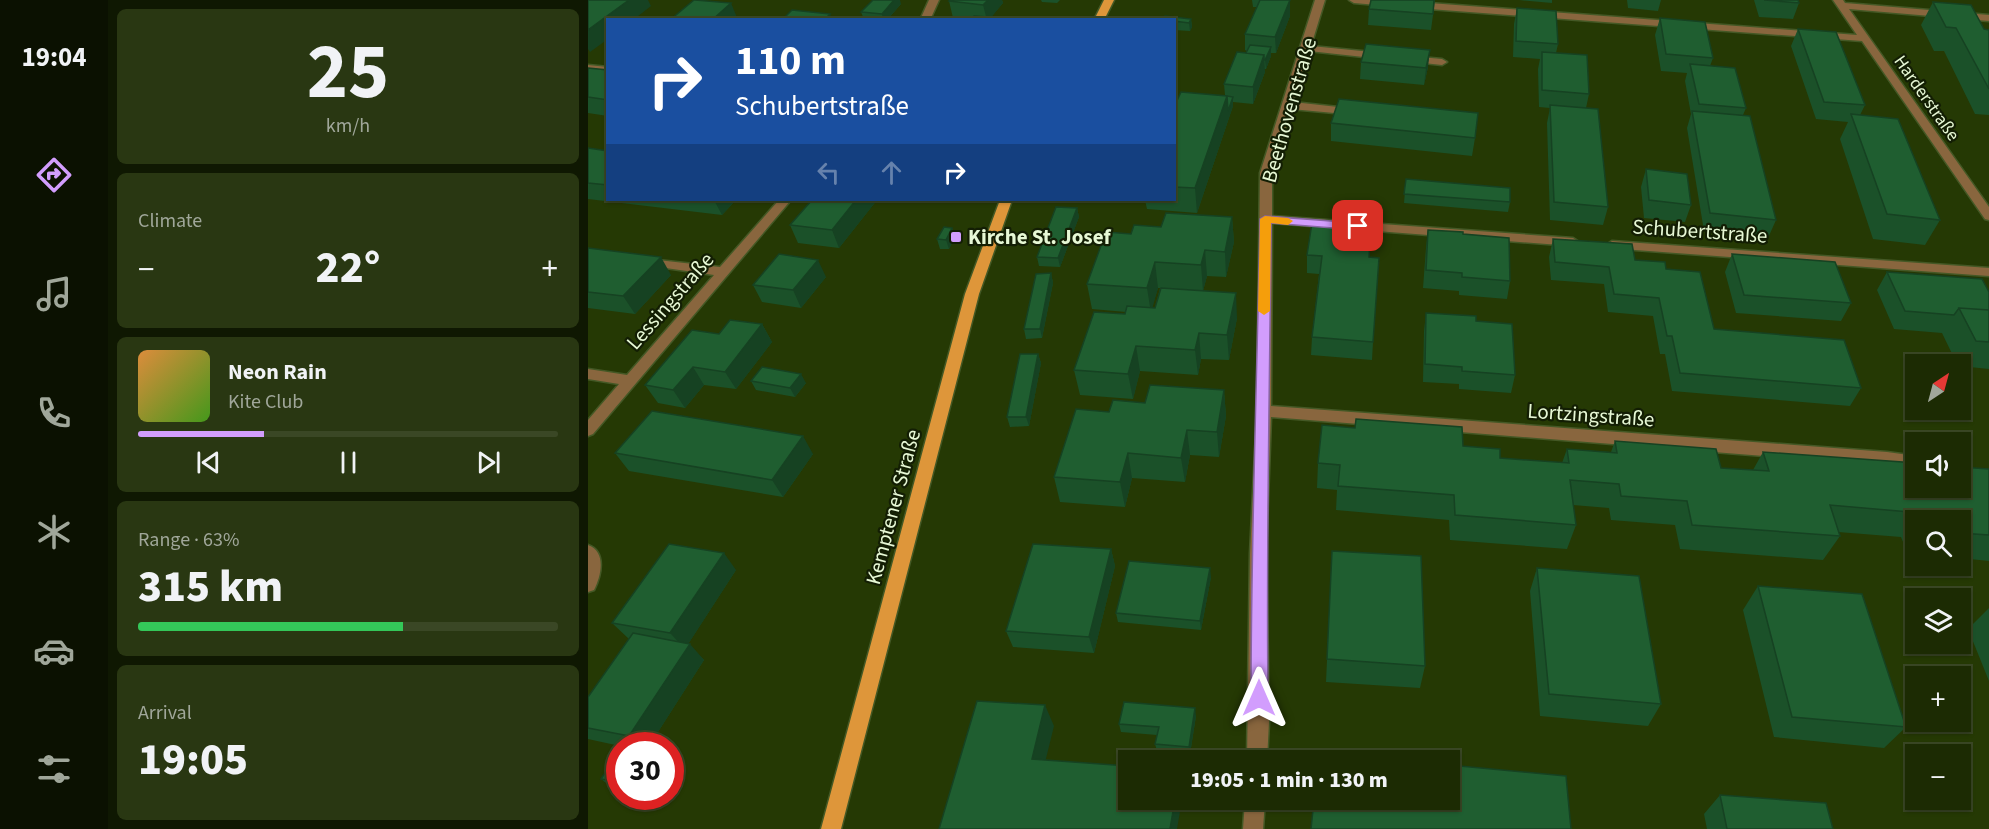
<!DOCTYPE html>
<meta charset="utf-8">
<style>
:root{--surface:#1c2b03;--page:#293712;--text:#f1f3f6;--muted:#a0a79a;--line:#3a4725;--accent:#d29dfd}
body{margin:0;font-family:"Source Sans 3",sans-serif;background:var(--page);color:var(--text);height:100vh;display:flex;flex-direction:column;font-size:22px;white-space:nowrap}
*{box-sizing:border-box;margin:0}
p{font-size:20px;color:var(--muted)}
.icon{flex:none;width:33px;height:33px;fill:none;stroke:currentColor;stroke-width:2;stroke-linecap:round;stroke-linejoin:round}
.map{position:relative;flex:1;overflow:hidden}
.sheet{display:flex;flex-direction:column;gap:9px;padding:9px;background:#0f1802;width:480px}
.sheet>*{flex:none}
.banner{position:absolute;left:18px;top:18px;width:570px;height:183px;border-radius:0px;box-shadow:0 2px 4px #0004,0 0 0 2px var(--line);background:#1a4fa0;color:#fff;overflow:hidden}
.needle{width:39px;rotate:36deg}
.fabs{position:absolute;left:1317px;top:354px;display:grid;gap:12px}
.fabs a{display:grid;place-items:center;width:66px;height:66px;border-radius:0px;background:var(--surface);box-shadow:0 2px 4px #0004,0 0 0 2px var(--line);font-size:30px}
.speed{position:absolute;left:18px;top:732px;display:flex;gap:12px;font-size:30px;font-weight:700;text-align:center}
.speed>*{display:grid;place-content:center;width:78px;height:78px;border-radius:50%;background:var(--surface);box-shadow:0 2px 4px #0004,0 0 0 2px var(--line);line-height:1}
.speed .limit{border:9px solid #d22;background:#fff;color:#111}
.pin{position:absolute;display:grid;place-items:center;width:51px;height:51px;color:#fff;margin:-26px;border-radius:12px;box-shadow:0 3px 9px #0006}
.me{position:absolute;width:66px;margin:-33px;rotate:0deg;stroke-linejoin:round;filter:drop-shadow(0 0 4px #0008)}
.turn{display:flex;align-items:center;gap:21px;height:126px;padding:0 30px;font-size:27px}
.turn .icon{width:78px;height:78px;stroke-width:2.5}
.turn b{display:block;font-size:42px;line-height:51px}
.lanes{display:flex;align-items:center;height:57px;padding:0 30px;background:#0003;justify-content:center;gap:30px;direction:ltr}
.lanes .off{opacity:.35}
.big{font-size:45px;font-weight:800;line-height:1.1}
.sheet .tile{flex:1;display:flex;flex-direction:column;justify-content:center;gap:9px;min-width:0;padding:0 21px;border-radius:9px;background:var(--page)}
.sheet .dial{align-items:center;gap:0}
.dial b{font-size:78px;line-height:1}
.song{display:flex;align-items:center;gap:18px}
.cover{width:72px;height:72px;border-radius:9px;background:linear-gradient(135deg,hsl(30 70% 55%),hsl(100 70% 35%))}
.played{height:6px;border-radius:3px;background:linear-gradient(90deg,var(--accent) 30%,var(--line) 30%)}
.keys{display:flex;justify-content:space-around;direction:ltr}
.heat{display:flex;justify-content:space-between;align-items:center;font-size:33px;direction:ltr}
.charge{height:9px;border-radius:4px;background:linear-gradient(90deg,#34c759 63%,var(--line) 0)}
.trip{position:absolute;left:530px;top:750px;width:342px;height:60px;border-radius:0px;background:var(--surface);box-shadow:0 2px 4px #0004,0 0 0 2px var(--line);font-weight:800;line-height:60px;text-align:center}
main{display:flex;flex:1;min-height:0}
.dock{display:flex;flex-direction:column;width:108px;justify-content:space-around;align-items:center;background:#0b1101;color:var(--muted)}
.dock .icon{width:42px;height:42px}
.dock .selected{color:var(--accent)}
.dock b{font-size:27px;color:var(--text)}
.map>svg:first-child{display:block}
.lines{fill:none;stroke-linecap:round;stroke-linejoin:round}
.minor-casing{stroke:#445825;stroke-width:3}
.major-casing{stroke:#445825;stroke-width:3}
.minor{fill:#89663e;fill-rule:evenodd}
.major{fill:#de963a;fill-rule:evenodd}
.wall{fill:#1b5129;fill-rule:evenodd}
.shaded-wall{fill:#164222}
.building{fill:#1f5e30;stroke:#164222;stroke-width:1.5}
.route{fill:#d29dfd;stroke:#8866a4;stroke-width:1.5}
.slow{fill:#f59e0b}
.poi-dot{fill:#d29dfd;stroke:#131e04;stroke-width:2}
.labels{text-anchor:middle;stroke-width:4.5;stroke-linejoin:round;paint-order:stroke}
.far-street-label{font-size:18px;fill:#e7f8d5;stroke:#131e04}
.street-label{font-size:21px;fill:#e7f8d5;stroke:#131e04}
.poi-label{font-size:21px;font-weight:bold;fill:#e7f8d5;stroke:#131e04;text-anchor:start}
</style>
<main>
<nav class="dock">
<b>19:04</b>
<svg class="icon selected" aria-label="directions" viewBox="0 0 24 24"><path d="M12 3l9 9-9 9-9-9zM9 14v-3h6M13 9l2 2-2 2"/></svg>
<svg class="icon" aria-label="music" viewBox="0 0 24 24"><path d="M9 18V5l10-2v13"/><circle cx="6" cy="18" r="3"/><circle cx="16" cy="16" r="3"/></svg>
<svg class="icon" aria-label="phone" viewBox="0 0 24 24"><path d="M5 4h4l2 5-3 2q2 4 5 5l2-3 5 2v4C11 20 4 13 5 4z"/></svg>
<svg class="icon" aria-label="climate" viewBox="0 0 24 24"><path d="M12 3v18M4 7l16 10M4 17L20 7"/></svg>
<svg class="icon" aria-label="car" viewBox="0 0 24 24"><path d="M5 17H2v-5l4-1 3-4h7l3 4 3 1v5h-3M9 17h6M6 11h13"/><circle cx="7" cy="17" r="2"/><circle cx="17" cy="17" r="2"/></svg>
<svg class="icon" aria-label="filters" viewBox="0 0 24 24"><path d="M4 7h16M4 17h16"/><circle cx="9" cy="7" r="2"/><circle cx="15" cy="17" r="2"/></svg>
</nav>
<section class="sheet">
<div class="tile dial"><b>25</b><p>km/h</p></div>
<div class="tile"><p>Climate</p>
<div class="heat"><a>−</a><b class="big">22°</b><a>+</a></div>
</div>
<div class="tile">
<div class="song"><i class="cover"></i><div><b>Neon Rain</b><p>Kite Club</p></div></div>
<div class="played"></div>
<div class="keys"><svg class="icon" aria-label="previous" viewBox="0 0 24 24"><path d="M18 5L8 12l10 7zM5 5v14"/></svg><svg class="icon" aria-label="pause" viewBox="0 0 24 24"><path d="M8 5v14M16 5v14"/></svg><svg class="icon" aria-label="next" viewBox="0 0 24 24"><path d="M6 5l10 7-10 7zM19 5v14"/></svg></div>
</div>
<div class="tile"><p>Range · 63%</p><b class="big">315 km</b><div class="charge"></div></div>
<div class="tile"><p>Arrival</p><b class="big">19:05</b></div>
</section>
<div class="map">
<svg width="1401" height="829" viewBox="0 0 1401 829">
<rect width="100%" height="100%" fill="#253904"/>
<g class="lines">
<defs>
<path id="minor" d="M341,0H351L342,20H332Z
M727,0H737L723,46L794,53L799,56L794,59L721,51L705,102L768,109L773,112L768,115L703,109L684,173V216L985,238L991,242L985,246L684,223L683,406L1299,452L1328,456V468L683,417L678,554L681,722L679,760H659L662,554L669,411L672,173Z
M761,0H799L806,3L801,6L766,3Z
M1245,0H1255L1257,3L1401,15V21L1261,9L1401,207V220L1397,219L1274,41L828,8L823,5L828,2L1269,35Z
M821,56L854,59L859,62L854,65L817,61L816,59Z
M0,65L20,67V73L0,71Z
M191,200H203L5,434L0,436V420L31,384L0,379V369L39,375L126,275L57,265L51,261L52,258L132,267Z
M1024,241L1401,268V276L1020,248L1018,245Z
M0,545C19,552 13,576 6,590L0,592Z
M657,800H677L675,829H655Z"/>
<path id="major" d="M516,0H526L516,20H506Z
M412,200H424L391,294L253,829H233L377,294Z"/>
</defs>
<use href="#minor" class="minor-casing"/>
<use href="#major" class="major-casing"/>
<use href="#minor" class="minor"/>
<use href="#major" class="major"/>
</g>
<path class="wall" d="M362,0H414L415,3L403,17L383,20L365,18L361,1Z
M453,0H472L469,3L454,2Z
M664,0H702V16L688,53H683V56L678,69H676L677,72L665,104L645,102V106L609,213L559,209L557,200H586V107L637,95L636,84L659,51L657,50V34L669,7H665Z
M847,0L843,30L780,25L781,9Z
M931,0H964V3Z
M1039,0H1073L1070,11L1040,8Z
M1166,0H1210L1211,3L1205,19L1171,17Z
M1345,2L1396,29L1401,30V115L1387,114L1356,51H1346L1333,25Z
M313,4L299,20H271L275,17L273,12Z
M929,8L970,44L968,53L1001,94L998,108L1020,207L1015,225L962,220L959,123L962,108L951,107L950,69L952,59L925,57L926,24Z
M1072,18L1125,58L1122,66L1158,108L1155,115L1188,220L1180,238L1116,231L1099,128L1103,114L1097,81L1099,73L1073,71L1067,35Z
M603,19L604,27L602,31L586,30V20Z
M1210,29L1277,105L1272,115L1352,220L1337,245L1285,239L1252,139L1260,122L1228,119L1203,46Z
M773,62L840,67L836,85L772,79Z
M0,68L20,70V116L0,113Z
M743,123L887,138L884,156L743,141Z
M0,148L20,151V200H148L134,215L0,199Z
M1058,169L1103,205L1097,222L1056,218L1053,187Z
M818,179L922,202L920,212L816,203Z
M289,200L251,248L210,243L202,225Z
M489,208L491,217L472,267L451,266L449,257Z
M644,217L646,242L638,277L619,276L615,291L649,318L641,360L613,359L610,375L552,371L545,399L492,395L486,370L537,314L538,312L504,309L499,284L543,234L573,227ZM570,288H572L567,308L564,307Z
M364,228L367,237L361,249H352L349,239Z
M840,230L922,281L919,299L871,295V291L835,288L838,248Z
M965,239L1078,269L1126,329L1273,388L1262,406L1084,391L1077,354H1072L1065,316L1020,312L1016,284L963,280L961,257Z
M0,248L83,275L47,314L0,308Z
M1144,254L1263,303L1253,321L1148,313L1137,272Z
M719,255L781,257L785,342L784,360L723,355L724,337L731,274L719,273Z
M1299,272L1401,292V369L1372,366V364H1369L1354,333L1306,329L1289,290Z
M463,273L465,283L454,338L438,339L436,329Z
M238,277L213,308L174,302L165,285Z
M838,313L888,321L927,375L923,393L871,389V384L835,382L836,331Z
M174,324L184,342L148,389L116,385L97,408L70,403L57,385L131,334Z
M450,354L453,363L441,426L422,427L419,417Z
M163,381L218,383L207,397L168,390Z
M636,390L638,416L631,457L602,455L597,482L544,478L537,507L472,502L466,477L521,412L557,403Z
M1027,441L1133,468L1165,470L1175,452L1401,469V561L1372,558V520H1328V554H1320L1313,537L1250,532L1252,536L1235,560L1092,549L1087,525L1023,520L1021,508L985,505L988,525L979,549L862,540L861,520L748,510L749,490L729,488L730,463L875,446L912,458L974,463L979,449L1023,452Z
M27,453L225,454L195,497L41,471Z
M523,549L527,566L506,653L425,647L418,631Z
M744,551L837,666L832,688L738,682Z
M949,568L1073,704L1060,726L952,716L942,591Z
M148,570L100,644L116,660L61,746H32L0,739V697L41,639L24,623Z
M623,577L613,630L530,622L528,613Z
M1170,586L1318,727L1296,748L1186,737L1155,610Z
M1401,608V681L1380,629Z
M608,716L602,754L569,751L567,744L569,735L533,732L531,724Z
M32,750V788L22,786L13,779Z
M1132,795L1245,829H1119L1116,814Z"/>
<path class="shaded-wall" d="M41,0H60L63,6L45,20H20V39L2,52L0,49V30Z
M306,0H312L313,4L299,20H295L294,14Z
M400,0H414L415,3L401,20H399L395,5Z
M702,0V16L688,53L687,37Z
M143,3L150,20H124Z
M242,14L244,20H236Z
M603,19L604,27L602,31L601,23Z
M683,47V56L678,69L677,60Z
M842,50L840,67L836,85L838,68Z
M676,55L677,72L665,104V87Z
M639,96L640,111L645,97V106L609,213L607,188Z
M126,200H148L134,215Z
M268,200H289L251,248L244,230Z
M489,208L491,217L472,267L470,258Z
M644,217L646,242L638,277L637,252Z
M364,228L367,237L361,249L358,240Z
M617,250L619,276L615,291L613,265Z
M73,257L83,275L47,314L35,296Z
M230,260L238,277L213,308L205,290Z
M567,262L570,288L563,313L559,288Z
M463,273L465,283L454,338L452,329Z
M648,293L649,318L641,360L639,335Z
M174,324L184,342L148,389L137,372Z
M611,333L613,359L610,375L607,350Z
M548,346L552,371L545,399L540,374Z
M450,354L453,363L441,426L438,417Z
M105,367L116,385L97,408L85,390Z
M213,374L218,383L207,397L202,388Z
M636,390L638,416L631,457L629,432Z
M599,430L602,455L597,482L593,458Z
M215,436L225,454L195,497L184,480Z
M540,453L544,478L537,507L532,482Z
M523,549L527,566L506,653L501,637Z
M136,553L148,570L97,649L82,633Z
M622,568L623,577L613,630L612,621Z
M102,644L116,660L61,746H52L41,736Z
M457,705L466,726L453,779L444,759Z
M607,708L608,716L602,754L601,747Z
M587,800H594L589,829H582Z"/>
<path class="building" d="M0,0H41L0,30Z
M106,0H107L143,3L124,20H82Z
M285,0H306L294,14L273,12Z
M362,0H400L395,5L361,1Z
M672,0H702L687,37L657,34Z
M783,0H846L845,14L781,9Z
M1176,0H1210L1211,3L1177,0Z
M1345,2L1383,5L1396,29L1401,30V89L1368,28L1358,27Z
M929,8L968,11L970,44L928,41Z
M204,10L242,14L236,20H194Z
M386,16L412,18V20H383Z
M577,16L603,19L601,23L586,21V20H575Z
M273,17L293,19L271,20Z
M1072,18L1117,22L1125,58L1078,54Z
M1210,29L1248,32L1277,105L1236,102Z
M778,44L842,50L838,68L773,62Z
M662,45L683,47L677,60H676V55L658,53Z
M649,52L676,55L665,87L636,84Z
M954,52L999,55L1001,94L954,90Z
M1102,64L1147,68L1158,108L1111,104Z
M0,68L20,70V100L0,97Z
M593,92L639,96L607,188L586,187V107Z
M639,96L645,97L640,111Z
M751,99L890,113L887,138L743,123Z
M962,105L1010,109L1020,207L966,202Z
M1104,111L1162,116L1188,220L1122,213Z
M1263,114L1310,119L1352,220L1299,214Z
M0,148L20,151V185L0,183Z
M1058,169L1099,174L1103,205L1061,200Z
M818,179L922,188V202L816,194Z
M224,200H268L244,230L202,225Z
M468,207L489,208L470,258L449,257Z
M578,213L644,217L637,252L617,250L613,265L567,262L559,288L499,284L518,232L543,234L546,225L573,227Z
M724,223L783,227L781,257L791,258L785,342L724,337L734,256L719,255Z
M356,227L364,228L358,240L349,239Z
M840,230L875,232V234L921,238L922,281L874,277V273L838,270Z
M965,239L1044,244L1047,260L1077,262L1078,269L1112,272L1126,329L1256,340L1273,388L1092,373L1084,336H1079L1071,298L1026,294L1021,267L967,262Z
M0,248L73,257L35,296L0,292Z
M191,254L230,260L205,290L165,285Z
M1144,254L1247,262L1263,303L1156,295Z
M1299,272L1394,279L1401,292V310L1371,308L1366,315L1317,311Z
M463,273L452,329H436L448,274Z
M573,288L648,293L639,335L611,333L607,350L548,346L540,374L486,370L506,312L537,314L539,306L567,308Z
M1371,308L1401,310V342L1388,341Z
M838,313L888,316V321L924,324L927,375L874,371V367L837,364Z
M142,320L174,324L137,372L105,367L85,390L57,385L104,330L131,334Z
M432,354H450L438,417H419Z
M174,367L213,374L202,388L163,381Z
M562,385L636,390L629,432L599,430L593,458L540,453L532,482L466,477L488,409L521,412L525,400L557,403Z
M64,411L215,436L184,480L27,453Z
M768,419L874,427L875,446L912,449V458L981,463L979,449L1029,453L1027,441L1128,449L1133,468L1181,471L1175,452L1328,463V488H1372V467L1401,469V535L1372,533V520H1336L1333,513L1242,505L1252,536L1104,525L1099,501L1033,496L1031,484L982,480L988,525L867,515L866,495L750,486L752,465L730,463L734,425L767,428Z
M81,544L136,553L82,633L24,623Z
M445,544L523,549L501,637L418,631Z
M744,551L833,556L837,666L739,659Z
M541,561L622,568L612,621L528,613Z
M949,568L1051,576L1073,704L961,694Z
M1170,586L1274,594L1318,727L1204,717Z
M45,633L102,644L41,736L0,728V697Z
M389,701L457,705L444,759L540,766V800H587L582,829H351Z
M536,702L607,708L601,747L567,744L571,727L531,724Z
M32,750V782L13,779Z
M729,752L819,760H729Z
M861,765L978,776L983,829H723L726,800H861Z
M1132,795L1238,803L1245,829H1139Z"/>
<path class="route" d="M677,216L770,223L775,226L770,230L683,223C682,381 678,539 680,698L677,703L671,706L665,703L663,698C663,538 669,379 672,219Z"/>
<path class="slow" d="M677,216L700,218L705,221L700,225L683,223L682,311L676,315L670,311L672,219Z"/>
<rect class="poi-dot" x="362" y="231" width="12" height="12" rx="3"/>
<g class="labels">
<g class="far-street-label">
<text transform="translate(1339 98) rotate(55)" y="6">Harderstraße</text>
</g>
<g class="street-label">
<text transform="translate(701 110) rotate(-74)" y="7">Beethovenstraße</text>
<text transform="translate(1112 231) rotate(4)" y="7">Schubertstraße</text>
<text transform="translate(82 301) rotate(-49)" y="7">Lessingstraße</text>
<text transform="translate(1003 415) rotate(4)" y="7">Lortzingstraße</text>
<text transform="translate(305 507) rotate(-75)" y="7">Kemptener Straße</text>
</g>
<g class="poi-label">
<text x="380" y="244">Kirche St. Josef</text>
</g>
</g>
</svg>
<div class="fabs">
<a><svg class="needle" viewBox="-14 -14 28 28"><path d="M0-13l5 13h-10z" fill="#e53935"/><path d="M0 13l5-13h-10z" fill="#a0a79a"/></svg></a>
<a><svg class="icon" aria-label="sound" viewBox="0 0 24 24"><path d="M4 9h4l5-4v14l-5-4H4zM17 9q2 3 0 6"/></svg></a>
<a><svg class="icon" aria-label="search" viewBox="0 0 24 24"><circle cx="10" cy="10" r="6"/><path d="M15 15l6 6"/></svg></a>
<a><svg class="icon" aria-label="layers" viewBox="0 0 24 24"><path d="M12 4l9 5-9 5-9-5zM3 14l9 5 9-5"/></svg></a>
<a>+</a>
<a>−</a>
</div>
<div class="speed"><div class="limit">30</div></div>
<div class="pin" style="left:770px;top:226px;background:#d93025"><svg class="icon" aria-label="arrive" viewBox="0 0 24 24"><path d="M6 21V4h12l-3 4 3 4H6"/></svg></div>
<svg class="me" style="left:671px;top:698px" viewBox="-20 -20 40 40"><path d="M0-17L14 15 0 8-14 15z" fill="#d29dfd" stroke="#fff" stroke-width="4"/></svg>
<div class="trip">19:05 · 1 min · 130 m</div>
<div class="banner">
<div class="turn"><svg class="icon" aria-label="right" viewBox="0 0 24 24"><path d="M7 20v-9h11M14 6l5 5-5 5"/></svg><div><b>110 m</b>Schubertstraße</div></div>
<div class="lanes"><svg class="icon off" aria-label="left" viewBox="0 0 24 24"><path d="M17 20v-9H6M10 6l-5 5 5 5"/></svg><svg class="icon off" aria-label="ahead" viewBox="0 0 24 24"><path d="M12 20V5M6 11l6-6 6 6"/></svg><svg class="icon" aria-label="right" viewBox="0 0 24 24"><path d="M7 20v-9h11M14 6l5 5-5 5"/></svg></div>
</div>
</div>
</main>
